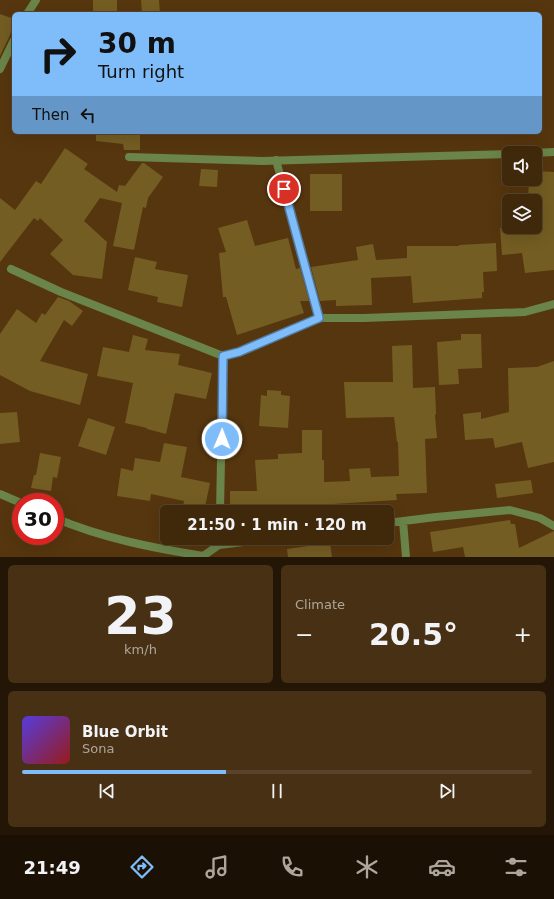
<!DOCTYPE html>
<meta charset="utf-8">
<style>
:root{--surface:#40280a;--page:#473013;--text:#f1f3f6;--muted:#aea69c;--line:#59442b;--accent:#7ebdf9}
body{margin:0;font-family:"DejaVu Sans",sans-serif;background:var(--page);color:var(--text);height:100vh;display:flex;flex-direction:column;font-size:15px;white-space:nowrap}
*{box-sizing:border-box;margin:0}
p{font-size:13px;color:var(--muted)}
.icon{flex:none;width:22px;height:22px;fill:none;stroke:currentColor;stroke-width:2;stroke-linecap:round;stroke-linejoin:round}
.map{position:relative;height:557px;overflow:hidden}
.side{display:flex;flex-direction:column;gap:8px;padding:8px;background:#231606;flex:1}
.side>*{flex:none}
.guide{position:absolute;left:12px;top:12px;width:530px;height:122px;border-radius:6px;box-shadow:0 4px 16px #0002,0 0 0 1px var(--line);background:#7ebdf9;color:#111;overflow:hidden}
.controls{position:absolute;left:502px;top:146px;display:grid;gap:8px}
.controls a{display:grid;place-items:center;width:40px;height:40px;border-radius:6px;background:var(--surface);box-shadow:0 4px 16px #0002,0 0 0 1px var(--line);font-size:20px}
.speed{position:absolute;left:12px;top:493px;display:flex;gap:8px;font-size:20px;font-weight:700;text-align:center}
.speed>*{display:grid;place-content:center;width:52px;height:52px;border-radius:50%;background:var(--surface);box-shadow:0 4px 16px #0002,0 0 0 1px var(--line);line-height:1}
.speed .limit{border:6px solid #d22;background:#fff;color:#111}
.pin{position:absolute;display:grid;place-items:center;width:34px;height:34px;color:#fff;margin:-17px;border:2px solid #fff;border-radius:50%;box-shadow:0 1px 4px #0007}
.me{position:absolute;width:44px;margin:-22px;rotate:1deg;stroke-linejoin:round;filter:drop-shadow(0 0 3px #0008)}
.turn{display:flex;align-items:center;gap:14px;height:84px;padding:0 20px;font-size:18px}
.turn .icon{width:52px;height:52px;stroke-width:2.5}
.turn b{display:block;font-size:28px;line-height:34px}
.then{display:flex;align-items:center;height:38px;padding:0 20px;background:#0003;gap:8px;font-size:15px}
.big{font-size:30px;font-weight:800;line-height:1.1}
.side .widget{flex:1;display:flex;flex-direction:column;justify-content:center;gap:6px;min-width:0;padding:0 14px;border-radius:6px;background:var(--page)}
.side .dial{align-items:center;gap:0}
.dial b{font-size:52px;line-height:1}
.song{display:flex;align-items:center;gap:12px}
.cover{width:48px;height:48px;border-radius:6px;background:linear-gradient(135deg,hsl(250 70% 55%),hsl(0 70% 35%))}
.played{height:4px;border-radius:2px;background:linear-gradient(90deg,var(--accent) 40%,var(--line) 40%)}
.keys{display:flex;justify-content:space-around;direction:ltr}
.heat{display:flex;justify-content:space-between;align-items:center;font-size:22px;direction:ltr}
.side .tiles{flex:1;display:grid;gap:8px;grid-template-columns:1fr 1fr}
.widget:last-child{grid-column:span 2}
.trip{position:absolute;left:160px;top:505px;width:234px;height:40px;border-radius:6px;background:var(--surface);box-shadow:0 4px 16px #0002,0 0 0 1px var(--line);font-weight:800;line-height:40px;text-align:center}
.dock{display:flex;height:64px;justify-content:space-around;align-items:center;background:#1a1004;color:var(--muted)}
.dock .icon{width:28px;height:28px}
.dock .active{color:var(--accent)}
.dock b{font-size:18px;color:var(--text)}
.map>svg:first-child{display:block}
.building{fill:#745d22}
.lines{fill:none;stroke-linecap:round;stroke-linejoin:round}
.minor{stroke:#6a8449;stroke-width:8}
.route-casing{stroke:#527ba2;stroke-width:10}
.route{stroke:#7ebdf9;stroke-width:7}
</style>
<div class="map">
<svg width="554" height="557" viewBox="0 0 554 557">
<rect width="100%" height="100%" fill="#56360e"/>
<path class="building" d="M93,0H117V14H93Z
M141,0H159L160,14H142Z
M0,14L14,19V24L9,37L0,56Z
M96,132H140V150H124L123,144L96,141Z
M65,148L88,164L84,169L117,192L119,185L125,186L142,163H144L163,177L148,198L146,208L143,207L134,250L113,246L122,203L100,198L84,221L107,242L102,279L73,275L50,254L63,240L40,218L38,221L34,218L0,262V198L15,210L36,181L41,184Z
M201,169L218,170L217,187L199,186Z
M535,171L554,172V270L525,273L522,253L502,255L500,228L535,227V201H528L529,179H535Z
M310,174H342V211H310Z
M247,220L255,246L288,238L296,269L300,268L309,301H300L304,313L237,335L226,297H223L219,253L226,252L218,228Z
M496,243L497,271L483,272L484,292H482V298L413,303L411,276L371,278L372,305L336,306V300L320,301L311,267L358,260L356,247L373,244L376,260L407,258V246H459V245Z
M135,257L157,262L155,269L188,275L182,307L157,302L158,297L128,290Z
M58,297L69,301L83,311L72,326L64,320L40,361L88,374L80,405L30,391L0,375V334L17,309L36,323L42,313L45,315Z
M461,334H481L482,368L458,369L459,384L439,385L437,342L461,340Z
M133,335L148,339L145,350L180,354L178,365L212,373L206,399L175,393L166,434L147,429V428L125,423L133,383L97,376L103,347L129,352Z
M412,345L413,388L435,387L436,414L435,415L437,438L425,439L427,493L396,494L397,500L333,504L335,512H230V491H257L255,460L278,459V454L302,453V430H322V460H324V482L350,481L349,469L370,468L371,477L399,476L398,442H397L394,417L346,418L344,382H393L392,346Z
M554,361V462L528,468L522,442L495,448L493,438L465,440L463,414L481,412V419L509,412L508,368L537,367Z
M267,390L281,391V395L290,396L288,428L259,426L261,395L267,396Z
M17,412L20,442L0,444V413Z
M88,418L115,427L106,455L78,446Z
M164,443L187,447L181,477L210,483L204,512H182L184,501L151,494L150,501L117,496L121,468L133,471L135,458L160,462Z
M40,453L61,457L57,478L53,477L51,491L31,488L34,475H36Z
M531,480L533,493L497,498L495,484Z
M510,520L511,524H515L519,548L554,531V557H465L463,547L433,552L430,532Z
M330,543L332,557H288L287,549Z"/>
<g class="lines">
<path class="minor" d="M27,14L36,0
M0,69L14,40
M532,153L554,152
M129,157L262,161L509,154
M276,160L319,318
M11,269L61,292L223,356L220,512
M223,356L239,352L319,318H364L525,312L554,304
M0,494L21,503
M55,518C102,538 153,548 203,556L219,545L277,538
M403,521L406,557
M387,523L436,517L510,510L540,518L554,526"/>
</g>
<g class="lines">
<defs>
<path id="route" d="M222,439L223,356L239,352L319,318L284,189"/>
</defs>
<use href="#route" class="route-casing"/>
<use href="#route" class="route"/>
</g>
</svg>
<div class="controls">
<a><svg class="icon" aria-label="sound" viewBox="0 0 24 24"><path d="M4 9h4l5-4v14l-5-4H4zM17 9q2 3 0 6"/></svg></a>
<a><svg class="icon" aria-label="layers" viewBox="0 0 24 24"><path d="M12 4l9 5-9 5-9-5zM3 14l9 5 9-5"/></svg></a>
</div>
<div class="speed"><div class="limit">30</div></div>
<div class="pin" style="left:284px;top:189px;background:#d93025"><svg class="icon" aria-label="arrive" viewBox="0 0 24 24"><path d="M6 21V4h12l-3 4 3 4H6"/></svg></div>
<svg class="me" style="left:222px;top:439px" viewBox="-20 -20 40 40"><circle r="17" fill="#7ebdf9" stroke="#fff" stroke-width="3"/><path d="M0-11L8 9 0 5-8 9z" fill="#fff"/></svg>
<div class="trip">21:50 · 1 min · 120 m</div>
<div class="guide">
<div class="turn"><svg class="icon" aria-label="right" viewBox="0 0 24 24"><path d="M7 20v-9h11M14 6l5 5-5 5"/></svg><div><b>30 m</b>Turn right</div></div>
<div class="then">Then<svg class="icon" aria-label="left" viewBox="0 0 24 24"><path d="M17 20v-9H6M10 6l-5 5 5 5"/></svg></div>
</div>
</div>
<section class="side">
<div class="tiles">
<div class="widget dial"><b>23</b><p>km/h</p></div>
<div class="widget"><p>Climate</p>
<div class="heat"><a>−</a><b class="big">20.5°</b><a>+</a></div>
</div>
<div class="widget">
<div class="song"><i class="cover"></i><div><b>Blue Orbit</b><p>Sona</p></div></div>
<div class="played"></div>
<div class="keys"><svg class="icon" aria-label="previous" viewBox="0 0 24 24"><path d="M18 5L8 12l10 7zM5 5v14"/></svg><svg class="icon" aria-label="pause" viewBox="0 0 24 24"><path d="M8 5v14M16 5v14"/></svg><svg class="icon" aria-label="next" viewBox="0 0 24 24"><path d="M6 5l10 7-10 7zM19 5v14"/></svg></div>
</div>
</div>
</section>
<nav class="dock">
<b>21:49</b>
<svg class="icon active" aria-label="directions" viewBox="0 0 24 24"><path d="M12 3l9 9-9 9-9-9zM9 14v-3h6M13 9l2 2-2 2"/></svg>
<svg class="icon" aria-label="music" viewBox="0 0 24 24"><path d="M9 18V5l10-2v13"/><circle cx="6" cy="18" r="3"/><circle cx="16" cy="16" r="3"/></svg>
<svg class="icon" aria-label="phone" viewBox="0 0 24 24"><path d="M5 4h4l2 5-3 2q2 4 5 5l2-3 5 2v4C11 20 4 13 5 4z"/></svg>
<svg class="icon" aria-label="climate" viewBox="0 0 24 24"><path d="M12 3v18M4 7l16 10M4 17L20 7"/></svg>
<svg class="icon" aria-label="car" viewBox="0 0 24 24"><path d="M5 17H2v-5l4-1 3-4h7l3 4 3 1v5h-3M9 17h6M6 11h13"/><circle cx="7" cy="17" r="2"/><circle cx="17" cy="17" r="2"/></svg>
<svg class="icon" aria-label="filters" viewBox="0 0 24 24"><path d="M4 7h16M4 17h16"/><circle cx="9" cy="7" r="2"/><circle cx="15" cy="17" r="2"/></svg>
</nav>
